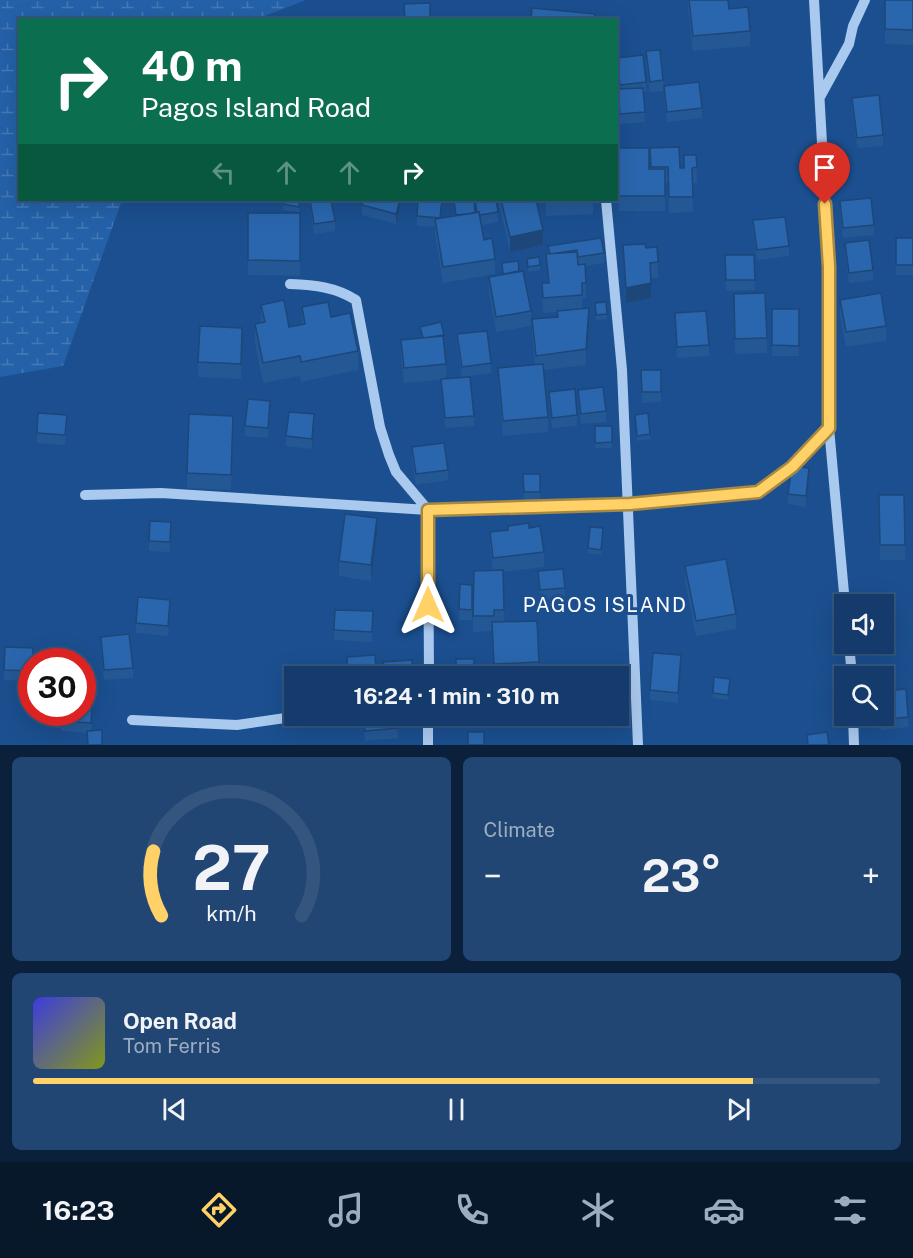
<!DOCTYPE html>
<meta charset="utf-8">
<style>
:root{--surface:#143b6b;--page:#214673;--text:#f1f3f6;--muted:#9dadc1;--line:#33557e;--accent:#ffd166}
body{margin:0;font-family:"Public Sans",sans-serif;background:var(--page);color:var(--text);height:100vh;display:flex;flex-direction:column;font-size:22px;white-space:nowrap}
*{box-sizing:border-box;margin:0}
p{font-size:20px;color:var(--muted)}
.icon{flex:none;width:33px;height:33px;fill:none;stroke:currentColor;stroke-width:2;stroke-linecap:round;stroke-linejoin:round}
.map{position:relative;height:745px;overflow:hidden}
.details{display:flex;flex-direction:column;gap:12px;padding:12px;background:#0b203b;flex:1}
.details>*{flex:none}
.hud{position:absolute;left:18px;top:18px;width:600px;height:183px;border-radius:0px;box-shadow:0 6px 24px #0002,0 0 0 2px var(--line);background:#0b6e4f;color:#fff;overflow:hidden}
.tools{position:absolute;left:834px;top:594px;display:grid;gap:12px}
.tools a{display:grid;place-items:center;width:60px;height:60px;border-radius:0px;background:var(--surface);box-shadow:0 6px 24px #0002,0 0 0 2px var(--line);font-size:30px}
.speed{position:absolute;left:18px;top:648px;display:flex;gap:12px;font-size:30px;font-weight:700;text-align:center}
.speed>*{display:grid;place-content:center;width:78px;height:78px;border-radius:50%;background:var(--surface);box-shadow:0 6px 24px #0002,0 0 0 2px var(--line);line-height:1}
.speed .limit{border:9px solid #d22;background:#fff;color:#111}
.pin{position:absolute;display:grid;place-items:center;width:51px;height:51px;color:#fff;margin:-62px -26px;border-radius:50% 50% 50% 0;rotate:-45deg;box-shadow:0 0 6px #0007}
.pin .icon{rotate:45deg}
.me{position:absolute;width:66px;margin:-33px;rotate:0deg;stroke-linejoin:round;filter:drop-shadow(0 0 4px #0008)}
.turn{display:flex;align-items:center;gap:21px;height:126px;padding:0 24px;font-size:27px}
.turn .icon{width:78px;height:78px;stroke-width:2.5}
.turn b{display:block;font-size:42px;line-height:51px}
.lanes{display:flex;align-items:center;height:57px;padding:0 24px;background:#0003;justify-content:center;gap:30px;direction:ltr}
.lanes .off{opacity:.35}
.big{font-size:45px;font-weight:700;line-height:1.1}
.details .tile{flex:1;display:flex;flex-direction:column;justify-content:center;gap:9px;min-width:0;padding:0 21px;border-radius:9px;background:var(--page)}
.details .dial{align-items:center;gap:0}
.dial svg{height:156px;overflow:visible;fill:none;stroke:var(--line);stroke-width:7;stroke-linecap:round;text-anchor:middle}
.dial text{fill:var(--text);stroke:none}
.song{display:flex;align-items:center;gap:18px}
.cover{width:72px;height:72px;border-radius:9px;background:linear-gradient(135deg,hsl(240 70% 55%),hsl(70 70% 35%))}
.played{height:6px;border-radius:3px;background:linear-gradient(90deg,var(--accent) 85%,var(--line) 85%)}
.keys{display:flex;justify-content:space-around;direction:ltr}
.heat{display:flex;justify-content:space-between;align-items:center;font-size:33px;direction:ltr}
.details .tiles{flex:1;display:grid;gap:12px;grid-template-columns:1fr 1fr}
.tile:last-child{grid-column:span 2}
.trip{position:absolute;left:284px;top:666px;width:345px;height:60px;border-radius:0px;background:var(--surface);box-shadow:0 6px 24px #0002,0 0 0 2px var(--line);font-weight:700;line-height:60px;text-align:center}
.tabs{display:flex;height:96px;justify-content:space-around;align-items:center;background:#08182b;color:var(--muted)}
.tabs .icon{width:42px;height:42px}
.tabs .active{color:var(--accent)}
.tabs b{font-size:27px;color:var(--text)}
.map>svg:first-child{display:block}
.wetland{fill:url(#wetland-marsh)}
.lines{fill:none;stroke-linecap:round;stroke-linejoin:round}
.minor{stroke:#a9c9ee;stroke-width:10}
.wall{fill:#245895}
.shaded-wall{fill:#1d4779}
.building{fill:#2a66ad;stroke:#1d4779;stroke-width:1.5}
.route-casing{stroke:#a68842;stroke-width:15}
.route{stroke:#ffd166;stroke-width:10}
.labels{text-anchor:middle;stroke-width:6;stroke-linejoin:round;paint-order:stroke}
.neighbourhood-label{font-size:20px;letter-spacing:1.5px;fill:#fff;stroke:#1b4f8f}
</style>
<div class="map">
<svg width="913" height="745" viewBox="0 0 913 745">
<defs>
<pattern id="wetland-marsh" width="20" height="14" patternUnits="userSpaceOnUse" patternTransform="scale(1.5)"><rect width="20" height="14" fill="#2461a8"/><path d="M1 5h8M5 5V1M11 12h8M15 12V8" fill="none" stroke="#4579b5"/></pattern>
</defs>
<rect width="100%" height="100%" fill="#1b4f8f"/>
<path class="wetland" d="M0,0H306L257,19L20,20V200H122L63,366L0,377Z"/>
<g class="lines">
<path class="minor" d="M814,0L829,268V428L845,604
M820,97L849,44L853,26L865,0
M606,200L622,370L638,745
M290,284C315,285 335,287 356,300L380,427L389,455L396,472L428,510L429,676
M85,495L161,493L428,510L630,504L758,492L792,467L829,428
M849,644L852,676
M853,716L854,745
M132,720L237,725L299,716
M428,745V716"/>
</g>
<path class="wall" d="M688,0H728L729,9L750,31V46L693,51L688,10Z
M885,0H913V45L885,44Z
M646,51L663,80V91L650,92L646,62Z
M617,58L646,82V92L643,93L645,122L620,124L618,99V89H619L617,68Z
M664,86L702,108V118L667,122L664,96Z
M852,98L883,135V146L857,148L852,108Z
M619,148L649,169H651L650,148L680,168H684L696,155L697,183H692L693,212L669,213L668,182H665V211H619Z
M301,200L299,212L283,210V204Z
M309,200H331L335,221V231L314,234Z
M401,200V204L396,224L362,215V205Z
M453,200H474L475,209V200L498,212V222L482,225L484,240L495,259V274L443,283L435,234V227L417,226V216L441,218L455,216Z
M498,200H536L543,245L510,252Z
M546,200H593V214L546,216Z
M840,201L874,225V235L843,238L840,212Z
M248,213H300V276L248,275Z
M753,220L789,246V256L757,260L753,231Z
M896,238H913V275H896Z
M845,243L873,270V280L849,283L845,253Z
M623,245L646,248L658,262V278H651V298L626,303Z
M548,246L604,253V263L585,266L586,298H582V308L589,323L586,365L543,370L548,417V432L503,436L498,383V368L535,365L532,334V319L557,317V312L543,313L542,299V283H548L546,254H548Z
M725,255H754L755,290L726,291Z
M527,259L540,265V270L528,272Z
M502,263L519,271L531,311V326L496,332L489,292V277L503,274Z
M734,294L767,338V353L735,354Z
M840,300L886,326V341L846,347L840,315Z
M606,302L607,319L596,320L595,303Z
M261,305L289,327L302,325V307L331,317L358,351V370L301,382L300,376L263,383L255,343V324L261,322Z
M772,309H799V356H772Z
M675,313L709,345V356L677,358Z
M420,327L444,340H443L446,364V379L474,416V426L445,428L441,380L404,383L401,355V340L422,338Z
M457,334L491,363V373L462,377L457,345Z
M242,343L241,379L198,377V362Z
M641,370H661V402L642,403Z
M578,390L606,411V422L581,424L578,400Z
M549,392L577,415V426L552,428L549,402Z
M270,411L268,438L245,436V426Z
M635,415L650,434V439L637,441Z
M67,425L65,445L37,443V433Z
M314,425L312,449L286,446V436Z
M595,426H612V448H595Z
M233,431L231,490L187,488V473Z
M412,447L448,470V480L416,485L412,457Z
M523,474H540V502L524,503Z
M809,478L806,507L788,504V494Z
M879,495H904L905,560H880Z
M529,528L544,552V567L503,572L504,622L539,662V676H494L492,631L473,632V616L493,571L490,547V532Z
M171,533L170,552L149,551V541Z
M377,533L371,581L339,576V561Z
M603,533L601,555L588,553V548Z
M685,566L736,614V629L696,636L685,581Z
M538,571L565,588V598L540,600Z
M460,584L472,585V620H459Z
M170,610L168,636L136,633V623Z
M335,610L373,611L372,642L334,640Z
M101,637L133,668V678L104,680L101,647Z
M5,647L32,662V681L4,680Z
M681,666L678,703L650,700V690Z
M730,684L728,700L713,698V693Z
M92,713L91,730L87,733L61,731V721Z
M363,716H397L398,738L365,741Z
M880,716L908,717V727L881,730Z"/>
<path class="shaded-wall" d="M400,200H401V204L396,224V214Z
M543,230V245L510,252V237Z
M651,283V298L626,303V288Z
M589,308V323L586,365V349Z
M314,414V425L312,449V439Z
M809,468V478L806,507V496Z
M377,518V533L371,581V565Z
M681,655V666L678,703V693Z"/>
<path class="building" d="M689,0H728L729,9L748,7L750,31L693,36Z
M885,0H913V30L885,29Z
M430,3V20H405L404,4Z
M532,8L595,14L594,20H531Z
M660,50L663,80L650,82L646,51Z
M643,55L646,82L620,85L617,58Z
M699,82L702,108L667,112L664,86Z
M643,88L645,112L620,114L618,89Z
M879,95L883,135L857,138L852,98Z
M679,147L680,168H684V155H696L697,167L692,168L693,197H669L668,167H651L650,148Z
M619,148H649V169H665V196H619Z
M871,198L874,225L843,228L840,201Z
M284,200H300L299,207L283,204Z
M310,200H331L335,221L314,224Z
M363,200H400L396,214L362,205Z
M418,200H442L440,218L417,216Z
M454,200H474L475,213L456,215Z
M475,200H496L498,212L480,215L479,212H477Z
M501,200H536L543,230L510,237Z
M546,200H589L546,201Z
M479,212L484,240L492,238L495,259L443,267L435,219Z
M248,213H300V261L248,260Z
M785,217L789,246L757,250L753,220Z
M601,238L604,253L578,257L577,250L550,254L548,246Z
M896,238H913V265H896Z
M869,240L873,270L849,273L845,243Z
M645,244L646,248L657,247L658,262L650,263L651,283L626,288L623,245Z
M577,252L578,265L585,264L586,283H582V295L543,298L542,283H549L546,254Z
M725,255H754L755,280H726Z
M539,257L540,265L528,267L527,259Z
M518,261L519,271L503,274L502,263Z
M523,271L531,311L496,317L489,277Z
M765,293L767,338L735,339L734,294Z
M881,293L886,326L846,332L840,300Z
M284,300L289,327L305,324L302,307L328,302L331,317L350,313L358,351L301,362L300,356L263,363L255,324L265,322L261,305Z
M606,302L607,314L596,315L595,303Z
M589,308L586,349L536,356L532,319L558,317L557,311Z
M772,309H799V346L772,345Z
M706,311L709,345L677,347L675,313Z
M441,322L444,335L423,338L420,327Z
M200,326L242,328L241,364L198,362Z
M487,331L491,363L462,367L457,334Z
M443,336L446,364L404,368L401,340Z
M543,364L548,417L503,421L498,368Z
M641,370H661V392H642Z
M470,377L474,416L445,418L441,379Z
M603,387L606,411L581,414L578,390Z
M575,389L577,415L552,418L549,392Z
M248,399L270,401L268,428L245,426Z
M289,412L314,414L312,439L286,436Z
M38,413L67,415L65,435L37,433Z
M648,413L650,434L637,436L635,415Z
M189,414L233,416L231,475L187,473Z
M595,426H612V442L595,443Z
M444,443L448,470L416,474L412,447Z
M792,466L809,468L806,496L788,494Z
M523,474H540V492H524Z
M879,495H904L905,545H880Z
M345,514L377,518L371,565L339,561Z
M150,521L171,522L170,542L149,541Z
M529,523V528L540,526L544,552L493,558L490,532L508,530V526Z
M590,527L603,528L601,550L588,548Z
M726,559L736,614L696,621L685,566Z
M563,569L565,588L540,590L538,571Z
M503,570L504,610H494V616H473L474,571Z
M460,584L472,585V610L459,609Z
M138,597L170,600L168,626L136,623Z
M335,610L373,611L372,632L334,630Z
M537,621L539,662L494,664L492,622Z
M129,634L133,668L104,670L101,637Z
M5,647L33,648L32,671L4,670Z
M653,653L681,655L678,693L650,690Z
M375,655L376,671H381V676H348L347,657Z
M456,659H474V676H456Z
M412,660L413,676H384L383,662Z
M441,666L454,668L453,676H440Z
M714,677L730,679L728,695L713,693Z
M906,689L908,717L881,720V716H884V691Z
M82,702L92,703L91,723L61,721L62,712H82Z
M363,716H397L398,728L365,731Z
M102,730V745H88L87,731Z
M468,732H484V745H468Z
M827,732L829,745H808L807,735Z"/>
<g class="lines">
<defs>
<path id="route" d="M428,605V510L630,504L758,492L792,467L829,428V267L825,204"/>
</defs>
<use href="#route" class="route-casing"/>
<use href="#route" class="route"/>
</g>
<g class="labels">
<g class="neighbourhood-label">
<text x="605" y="612">PAGOS ISLAND</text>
</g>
</g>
</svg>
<div class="tools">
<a><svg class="icon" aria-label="sound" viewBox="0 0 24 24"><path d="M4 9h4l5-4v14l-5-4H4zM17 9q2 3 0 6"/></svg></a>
<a><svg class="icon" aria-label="search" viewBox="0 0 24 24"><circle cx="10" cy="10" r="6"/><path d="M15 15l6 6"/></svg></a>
</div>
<div class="speed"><div class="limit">30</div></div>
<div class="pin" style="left:825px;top:204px;background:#d93025"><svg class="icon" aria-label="arrive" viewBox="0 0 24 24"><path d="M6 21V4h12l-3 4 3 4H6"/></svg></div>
<svg class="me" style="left:428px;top:605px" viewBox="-20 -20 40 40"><path d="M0-17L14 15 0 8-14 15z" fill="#ffd166" stroke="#fff" stroke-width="4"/></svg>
<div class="trip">16:24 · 1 min · 310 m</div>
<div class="hud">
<div class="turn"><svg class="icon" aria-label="right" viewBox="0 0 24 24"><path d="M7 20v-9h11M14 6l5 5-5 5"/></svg><div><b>40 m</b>Pagos Island Road</div></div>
<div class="lanes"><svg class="icon off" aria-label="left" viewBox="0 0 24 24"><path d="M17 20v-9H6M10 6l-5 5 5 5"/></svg><svg class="icon off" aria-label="ahead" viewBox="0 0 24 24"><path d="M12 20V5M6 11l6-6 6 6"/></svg><svg class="icon off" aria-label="ahead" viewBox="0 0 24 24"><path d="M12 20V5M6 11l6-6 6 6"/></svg><svg class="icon" aria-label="right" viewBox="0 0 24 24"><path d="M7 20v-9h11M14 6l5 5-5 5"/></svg></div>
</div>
</div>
<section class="details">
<div class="tiles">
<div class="tile dial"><svg viewBox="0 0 100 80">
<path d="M14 69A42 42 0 1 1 86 69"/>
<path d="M14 69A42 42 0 0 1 10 36" stroke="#ffd166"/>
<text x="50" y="56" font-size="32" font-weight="700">27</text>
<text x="50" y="72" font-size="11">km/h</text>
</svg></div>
<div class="tile"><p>Climate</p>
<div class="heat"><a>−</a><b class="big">23°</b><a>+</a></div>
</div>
<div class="tile">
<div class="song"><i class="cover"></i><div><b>Open Road</b><p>Tom Ferris</p></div></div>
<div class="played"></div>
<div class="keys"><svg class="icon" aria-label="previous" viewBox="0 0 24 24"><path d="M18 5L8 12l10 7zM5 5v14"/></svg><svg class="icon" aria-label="pause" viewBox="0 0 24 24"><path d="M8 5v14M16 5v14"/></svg><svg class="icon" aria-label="next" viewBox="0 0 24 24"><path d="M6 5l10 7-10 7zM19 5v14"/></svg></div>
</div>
</div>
</section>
<nav class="tabs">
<b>16:23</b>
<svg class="icon active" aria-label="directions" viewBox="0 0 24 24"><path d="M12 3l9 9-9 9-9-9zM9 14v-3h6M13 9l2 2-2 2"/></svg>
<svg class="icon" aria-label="music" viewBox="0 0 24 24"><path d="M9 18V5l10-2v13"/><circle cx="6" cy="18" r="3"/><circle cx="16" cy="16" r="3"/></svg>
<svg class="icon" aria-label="phone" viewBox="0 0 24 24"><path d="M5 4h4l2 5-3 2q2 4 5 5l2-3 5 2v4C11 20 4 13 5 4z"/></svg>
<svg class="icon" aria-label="climate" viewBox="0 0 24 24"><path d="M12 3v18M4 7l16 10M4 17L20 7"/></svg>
<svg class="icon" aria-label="car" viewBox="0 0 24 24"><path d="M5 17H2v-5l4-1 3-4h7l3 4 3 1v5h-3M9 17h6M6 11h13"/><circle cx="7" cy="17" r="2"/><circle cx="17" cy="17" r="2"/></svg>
<svg class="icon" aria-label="filters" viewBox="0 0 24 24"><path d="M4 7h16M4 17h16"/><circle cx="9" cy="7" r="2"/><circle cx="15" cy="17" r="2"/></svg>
</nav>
